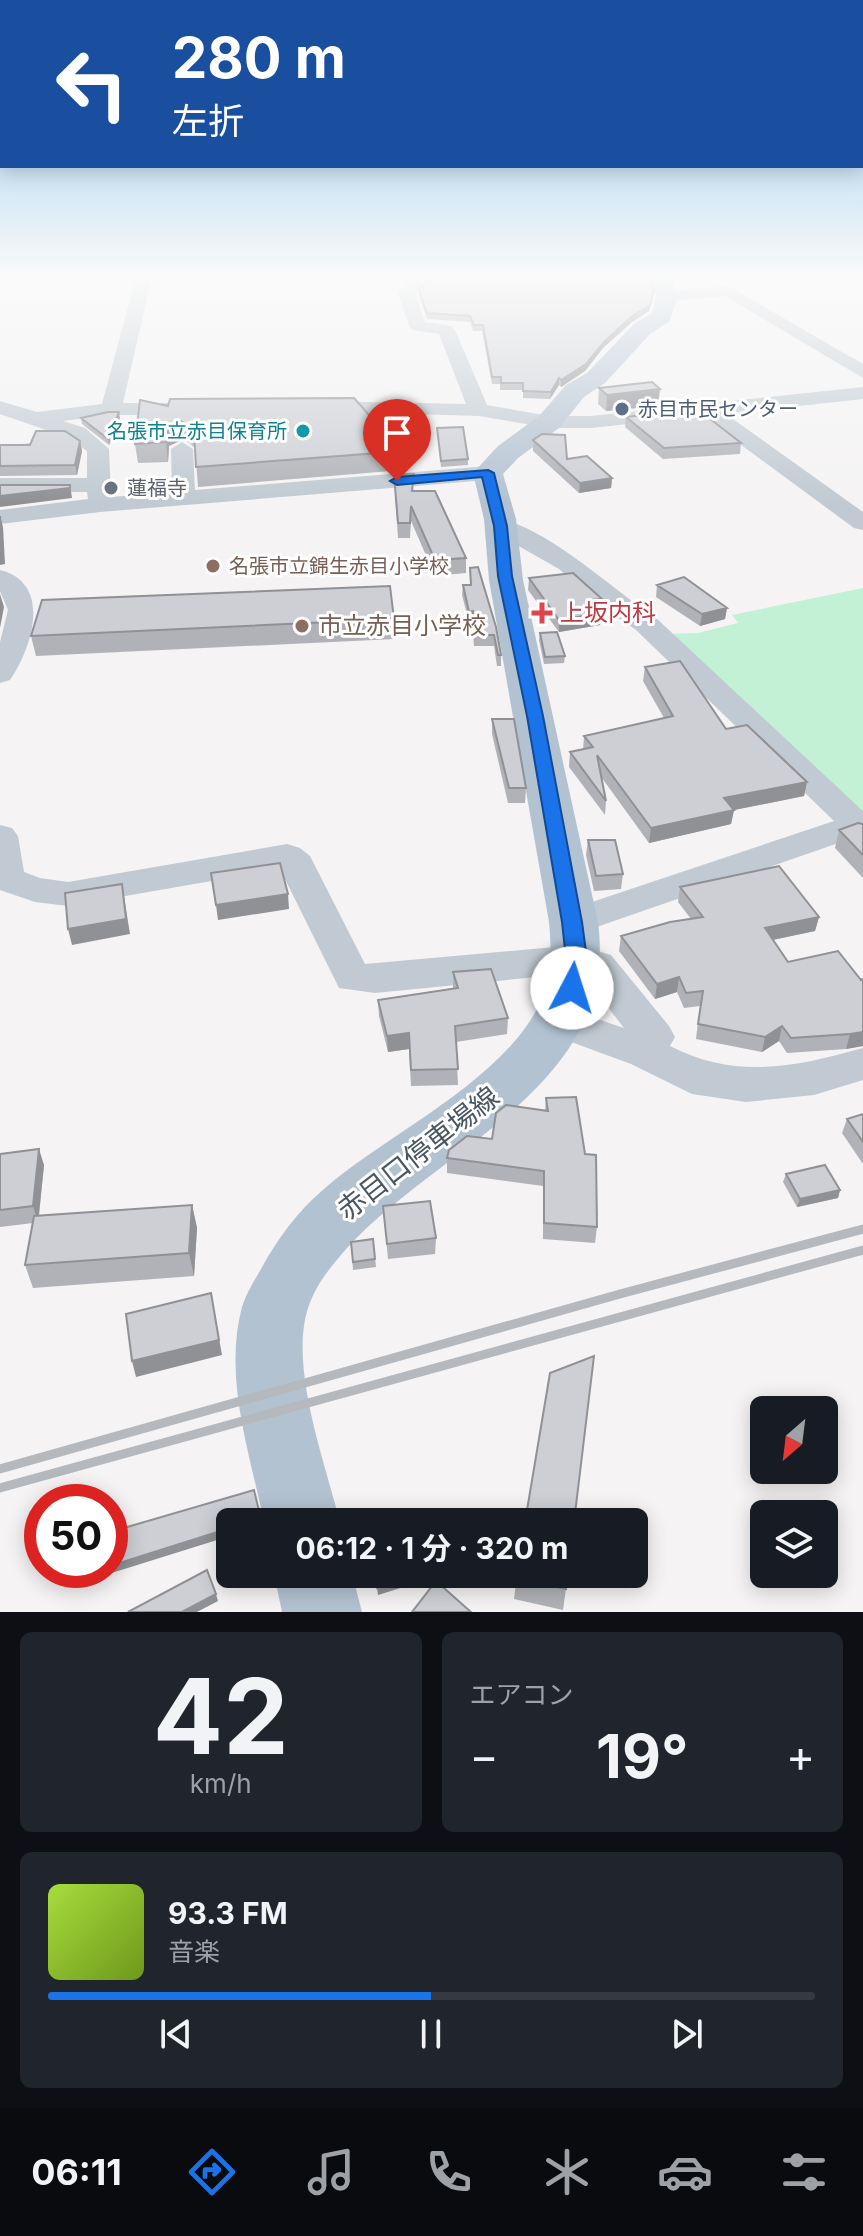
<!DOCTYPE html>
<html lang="ja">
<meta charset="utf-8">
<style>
:root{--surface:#171b24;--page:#20242c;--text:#f1f3f6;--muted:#9ea1a6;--line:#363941;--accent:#1a73e8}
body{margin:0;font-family:Inter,"Noto Sans JP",sans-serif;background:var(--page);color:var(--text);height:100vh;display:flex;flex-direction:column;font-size:30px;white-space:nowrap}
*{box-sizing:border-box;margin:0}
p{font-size:26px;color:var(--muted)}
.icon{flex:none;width:44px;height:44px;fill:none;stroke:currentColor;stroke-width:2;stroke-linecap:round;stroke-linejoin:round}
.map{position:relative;height:1612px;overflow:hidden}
.side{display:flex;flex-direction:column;gap:20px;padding:20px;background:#0d0f14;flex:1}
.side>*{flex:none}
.guide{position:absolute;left:0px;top:0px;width:864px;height:168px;box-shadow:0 4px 20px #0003;background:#1a4fa0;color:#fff;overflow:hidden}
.needle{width:52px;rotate:208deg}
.buttons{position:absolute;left:750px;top:1396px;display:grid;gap:16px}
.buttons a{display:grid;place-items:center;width:88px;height:88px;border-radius:12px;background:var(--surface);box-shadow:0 4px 20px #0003;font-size:40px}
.speed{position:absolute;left:24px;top:1484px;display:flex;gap:16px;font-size:40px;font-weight:700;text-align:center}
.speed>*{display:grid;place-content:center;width:104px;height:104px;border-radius:50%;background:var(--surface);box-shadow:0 4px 20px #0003;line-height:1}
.speed .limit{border:12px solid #d22;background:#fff;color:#111}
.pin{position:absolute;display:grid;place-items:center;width:68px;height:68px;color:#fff;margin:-82px -34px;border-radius:50% 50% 50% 0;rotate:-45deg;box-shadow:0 0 8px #0007}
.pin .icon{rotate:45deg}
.me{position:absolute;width:88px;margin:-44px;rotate:5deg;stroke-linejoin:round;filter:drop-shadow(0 0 6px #0008)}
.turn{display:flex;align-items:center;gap:28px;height:168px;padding:0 40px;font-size:36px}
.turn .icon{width:104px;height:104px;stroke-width:2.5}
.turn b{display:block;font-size:56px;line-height:68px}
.big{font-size:60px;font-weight:700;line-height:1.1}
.side .widget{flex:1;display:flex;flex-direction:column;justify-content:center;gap:12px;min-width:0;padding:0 28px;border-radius:12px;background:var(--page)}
.side .dial{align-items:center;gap:0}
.dial b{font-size:104px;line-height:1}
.song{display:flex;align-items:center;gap:24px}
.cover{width:96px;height:96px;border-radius:12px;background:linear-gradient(135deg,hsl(80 70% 55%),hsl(80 70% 35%))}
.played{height:8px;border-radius:4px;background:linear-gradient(90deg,var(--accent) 50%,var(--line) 50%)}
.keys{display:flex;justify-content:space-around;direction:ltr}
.heat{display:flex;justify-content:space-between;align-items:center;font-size:44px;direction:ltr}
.side .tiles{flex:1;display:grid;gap:20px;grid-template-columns:1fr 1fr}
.widget:last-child{grid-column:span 2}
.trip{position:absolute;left:216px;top:1508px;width:432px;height:80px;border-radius:12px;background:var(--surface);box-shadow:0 4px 20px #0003;font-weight:700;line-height:80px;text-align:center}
.menu{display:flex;height:128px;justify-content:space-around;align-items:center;background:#090b0e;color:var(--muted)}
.menu .icon{width:56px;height:56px}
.menu .on{color:var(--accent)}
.menu b{font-size:36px;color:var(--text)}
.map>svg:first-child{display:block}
.green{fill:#c3f1d5}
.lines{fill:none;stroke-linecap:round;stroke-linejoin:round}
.minor{fill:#c1cad2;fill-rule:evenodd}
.major{fill:#b3c2d1;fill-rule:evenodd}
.rail{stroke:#b5b8bd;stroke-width:9}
.wall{fill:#b0b2b7}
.shaded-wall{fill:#909195}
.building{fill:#cdcfd5;stroke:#909195;stroke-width:2}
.route{fill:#1a73e8;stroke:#114b97;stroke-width:2}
.service-dot{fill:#5c6f8a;stroke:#fff;stroke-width:3}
.culture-dot{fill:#0f9aa8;stroke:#fff;stroke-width:3}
.worship-dot{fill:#6b7280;stroke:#fff;stroke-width:3}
.education-dot{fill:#8d6e63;stroke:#fff;stroke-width:3}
.health-dot{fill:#e0444e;stroke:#fff;stroke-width:3}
.labels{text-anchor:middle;stroke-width:6;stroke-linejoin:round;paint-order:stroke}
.far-service-label{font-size:20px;fill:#4e5e75;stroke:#fff;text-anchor:start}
.far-culture-label{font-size:20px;fill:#0d838f;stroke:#fff;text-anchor:end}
.far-worship-label{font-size:20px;fill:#5b616d;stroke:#fff;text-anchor:start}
.far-education-label{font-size:20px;fill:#785e54;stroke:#fff;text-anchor:start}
.health-label{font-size:24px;fill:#be3a42;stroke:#fff;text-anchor:start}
.education-label{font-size:24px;fill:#785e54;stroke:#fff;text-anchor:start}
.near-street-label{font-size:28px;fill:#4a5661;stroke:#fff}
</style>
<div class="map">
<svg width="863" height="1612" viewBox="0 0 863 1612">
<rect width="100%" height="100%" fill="#f5f3f3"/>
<path class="green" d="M863,588V810L855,814L664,634L698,633L738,623L732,615Z"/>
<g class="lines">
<path class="minor" d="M136,277H152L123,403H186L196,409L186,415H111L63,421L85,428L109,449L111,497L172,492L171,449L182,442L193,449L195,490L488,466L496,468L499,473L496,478L488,480L100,512L0,524V510L88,499L87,492H0V478H87V451L69,438L0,414V401L37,412L102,404Z
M402,277H418L425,288L415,294L425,322L452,326L455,330L487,405L549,416H591L863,387V399L726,414L863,512V530L854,528L702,416L591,428H549L479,416L311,411L308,407L318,401L466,404L439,334L412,330L409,326L398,292L407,286Z
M728,286L863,364V378L725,296L667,301L659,296L667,291Z
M501,519C552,531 610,588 655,617L863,811V841L853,838L585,931L572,935L559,931L553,922L559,913L834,821L635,629L601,607L559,569L492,531L489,526L492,521Z
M0,570C53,583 32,648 10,680L0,683V642L8,610L0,591Z
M0,825L12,828L18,836L24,872L40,878L68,882L287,844L300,848L310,856L365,964L577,945L611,955L669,1026L675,1037L670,1046C736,1080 795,1067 863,1048V1080L814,1095L746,1102L692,1094L631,1064L544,1032L538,1021L544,1010L559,1006L624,1028L583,975L577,973L375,993L339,988L280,869L68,906L35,902L0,890Z"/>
<path class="major" d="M650,277H671L678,296L670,321L650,334L605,383L584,397L559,428L518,458L503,474L516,519L523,580L598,922C620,1085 439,1147 348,1247C332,1265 316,1284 308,1308C289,1367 325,1462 340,1522H264C250,1453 223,1378 242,1307C246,1294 254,1281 261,1269C278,1238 297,1212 324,1189C390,1131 518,1075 546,988C552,966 551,943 549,922L489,580L484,519L473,473L498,446L539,416L566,385L587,373L634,324L652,313L656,296Z
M274,1574H352L362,1612H282Z"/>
<path class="rail" d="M0,1469L620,1294L863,1229
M0,1488L863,1250"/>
</g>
<path class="wall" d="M422,277H649L653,296L649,311L632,322L603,348L585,371L561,387L559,385L550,399L523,398V390H500V384H492L482,331H473L470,322L427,319L419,295V289L425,283Z
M599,388L658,406L606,411L598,404Z
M140,400L391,452V471L198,487L195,448L184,439L169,446L168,462L138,463L135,444Z
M680,414L741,443L740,454L663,459L625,427L626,417Z
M81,418H120L109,445L82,424Z
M437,428L468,459V465L441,467Z
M533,440L567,459L612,478L611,488L579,493L533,451Z
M80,441L82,451L77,475L0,476V445Z
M394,475L414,491L466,558V573L435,576L411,521L410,538H398Z
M470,568L501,655V666H497L494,646H474L472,622H469L462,595L463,585H471Z
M529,578L602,599L601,611H600V625L559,632L528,590Z
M657,585L727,608L725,619L700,626L656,597Z
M394,619V639L36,656L31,636Z
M540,633L565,656L564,663L544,664L539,640Z
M645,667L726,729L807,782L804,796L734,810L731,824L649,843L602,778L606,801L605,815L569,767L570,752L583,750L584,736L664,718L643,681Z
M492,719L526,788L525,803H508L492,734Z
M863,824V878L835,848L839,830Z
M588,840L623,874L621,889L594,891L586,855Z
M680,887L819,917L815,931L773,940L788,962L863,979V1046L846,1049L787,1053L779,1041L762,1052L696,1039L700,1006L684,1008L677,992L655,999L619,951L621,936L691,919L678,902Z
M453,972L508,1018L507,1034L456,1042L458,1085L411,1086L409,1049L388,1052L379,1016L378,1000L453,988Z
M546,1098L597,1227L595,1243L543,1239V1186L447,1173V1158L492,1139L545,1111Z
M863,1114V1164L842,1133L847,1119Z
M0,1154L44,1165L39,1216L192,1205L197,1228L194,1276L33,1288L25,1265L33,1223L0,1227Z
M786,1174L840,1190L838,1198L797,1207L783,1182Z
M383,1206L436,1238L435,1254L388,1259Z
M373,1239L376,1267L353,1270L351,1242Z
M517,1574H568L563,1610L514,1599Z"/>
<path class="shaded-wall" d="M654,290L649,311L632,322L603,348L585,371L561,387V380L604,342Z
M559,378V385L550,399L551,392Z
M660,389L658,406L606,411L607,395Z
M119,412L120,418L109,445L108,439Z
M181,421L184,439L169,446L168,462L166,442L167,428Z
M80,441L82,451L77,475L75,465Z
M612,478L611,488L579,493L580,483Z
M70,485L72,498L0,507V496Z
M0,516L3,527L5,564L0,565Z
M0,594L4,607L0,628Z
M602,599L601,611L590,612L591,600Z
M727,608L725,619L700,626L702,614Z
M602,613L600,625L559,632V620Z
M807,782L804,796L734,810L731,824L649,843L651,828L724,798Z
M122,884L130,934L72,945L68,929Z
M288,894L289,909L218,920L216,905Z
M819,917L815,931L762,942L765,928Z
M679,977L677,992L655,999L657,984Z
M782,1026L779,1041L762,1052L765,1037Z
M863,1032V1046L846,1049L850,1034Z
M409,1033V1049L388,1052L387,1036Z
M39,1149L44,1165L38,1222L33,1206Z
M840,1190L838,1198L797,1207L800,1199Z
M192,1205L197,1228L194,1276L189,1253Z
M211,1293L222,1355L136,1377L132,1361Z
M264,1518L265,1522H250Z
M230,1528V1536L86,1581L84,1574L97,1570H110V1566Z
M407,1578V1586L378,1595L377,1588Z
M216,1594L218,1601L197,1612H182Z"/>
<path class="building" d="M426,277H649L654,290L650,305L632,316L604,342L586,364L561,380L559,378L551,392L523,391V383H501V377H492L483,325H474L470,316L427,313L419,289L428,280Z
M652,382L660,389L607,395L599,388Z
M354,398L384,432L391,452L196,467L194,430L181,421L167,428L166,442L135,444L140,400L168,406L170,399Z
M677,411L680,414L700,411L741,443L664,448L626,417Z
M108,412H119L108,439L81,418Z
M463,427L468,459L441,461L437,428Z
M36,431H65L80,441L75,465L0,466V445H30Z
M542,434L565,435L567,459L587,456L612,478L580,483L533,440Z
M414,474L412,491H435L466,558L435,560L411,506L410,523H398L394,475Z
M0,485H70V488L0,496Z
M0,516L2,553L0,554Z
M478,567L496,627L501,655H498L494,635H474L473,611L469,612L463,585H471L470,568Z
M573,573L602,599L591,600L602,613L559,620L529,578Z
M684,577L727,608L702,614L657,585Z
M390,586L394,619L31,636L42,600Z
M557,632L565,656L545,657L540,633Z
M680,661L726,729L747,725L807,782L724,798L734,810L651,828L597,755L606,801L570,752L593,747L584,736L673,716L645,667Z
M492,719H514L526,788H509Z
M858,823L863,824V855L839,830Z
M588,840H615L623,874L596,876Z
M280,863L288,894L216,905L211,873Z
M779,866L819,917L765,928L788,962L838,951L861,980L863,979V1032L850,1034L791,1038L782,1026L765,1037L698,1024L703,991L686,993L679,977L657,984L621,936L670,922L703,917L680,887Z
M122,884L126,919L68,929L65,893Z
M491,969L508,1018L455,1026L458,1069L411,1070L409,1033L387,1036L378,1000L458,988L453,972Z
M576,1097L585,1154L596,1155L597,1227L544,1223V1171L447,1158L449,1150L467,1136L492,1139L496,1113L506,1105L548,1111L546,1098Z
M863,1114V1142L847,1119Z
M39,1149L33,1206L0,1210V1154Z
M825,1165L840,1190L800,1199L786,1174Z
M430,1201L436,1238L387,1244L383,1206Z
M192,1205L189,1253L25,1265L34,1216Z
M373,1239L375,1259L353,1262L351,1242Z
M211,1293L219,1340L132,1361L126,1314Z
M594,1356L574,1522H525L550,1373Z
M254,1490L260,1515L264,1518L250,1522H230V1528L110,1566V1532Z
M83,1570H97L84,1574Z
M207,1570L216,1594L182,1612H128Z
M373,1574H406L407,1578L377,1588Z
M517,1574H568L566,1589L516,1578Z
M436,1581L471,1612H412Z"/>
<linearGradient id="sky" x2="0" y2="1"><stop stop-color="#85c3ea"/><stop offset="0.55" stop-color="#fafafa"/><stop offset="1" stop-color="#fafafa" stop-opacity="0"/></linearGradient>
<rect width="863" height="503" fill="url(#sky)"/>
<path class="route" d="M488,470L494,473L507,526L512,576L543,716L582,922L587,959L579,994H564L561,988L566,959L562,922L527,716L498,576L494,526L482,477L397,485L390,481L397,477Z"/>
<circle class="service-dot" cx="622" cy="409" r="8"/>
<circle class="culture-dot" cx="303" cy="431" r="8"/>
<circle class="worship-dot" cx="111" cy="488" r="8"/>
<g class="education-dot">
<circle cx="213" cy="566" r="8"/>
<circle cx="302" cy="626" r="8"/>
</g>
<path class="health-dot" d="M538 601h8v8h8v8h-8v8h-8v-8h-8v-8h8z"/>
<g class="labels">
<g class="far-service-label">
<text x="638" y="416">赤目市民センター</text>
</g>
<g class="far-culture-label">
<text x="287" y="438">名張市立赤目保育所</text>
</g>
<g class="far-worship-label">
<text x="127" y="495">蓮福寺</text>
</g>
<g class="far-education-label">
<text x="229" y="573">名張市立錦生赤目小学校</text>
</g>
<g class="health-label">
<text x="560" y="621">上坂内科</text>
</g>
<g class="education-label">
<text x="318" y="634">市立赤目小学校</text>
</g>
<g class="near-street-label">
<text transform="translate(418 1153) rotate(-38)" y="10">赤目口停車場線</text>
</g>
</g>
</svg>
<div class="buttons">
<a><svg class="needle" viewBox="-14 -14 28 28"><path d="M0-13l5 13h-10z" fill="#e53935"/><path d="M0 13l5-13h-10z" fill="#9ea1a6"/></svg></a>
<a><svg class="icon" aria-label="layers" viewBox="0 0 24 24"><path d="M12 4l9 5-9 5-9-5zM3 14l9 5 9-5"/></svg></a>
</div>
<div class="speed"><div class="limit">50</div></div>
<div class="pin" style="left:397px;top:481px;background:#d93025"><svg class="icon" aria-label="arrive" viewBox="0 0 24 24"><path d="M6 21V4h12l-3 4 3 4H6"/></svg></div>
<svg class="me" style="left:572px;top:988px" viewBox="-20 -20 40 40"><circle r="19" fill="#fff"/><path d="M0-13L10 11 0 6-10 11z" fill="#1a73e8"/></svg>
<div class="trip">06:12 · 1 分 · 320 m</div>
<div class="guide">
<div class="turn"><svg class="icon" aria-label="left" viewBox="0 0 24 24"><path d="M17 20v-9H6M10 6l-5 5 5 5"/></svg><div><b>280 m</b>左折</div></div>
</div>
</div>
<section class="side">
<div class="tiles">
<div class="widget dial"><b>42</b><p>km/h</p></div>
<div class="widget"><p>エアコン</p>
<div class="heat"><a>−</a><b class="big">19°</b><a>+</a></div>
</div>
<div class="widget">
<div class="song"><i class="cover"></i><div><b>93.3 FM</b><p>音楽</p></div></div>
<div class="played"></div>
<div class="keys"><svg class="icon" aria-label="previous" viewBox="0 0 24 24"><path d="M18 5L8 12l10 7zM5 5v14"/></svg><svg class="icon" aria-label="pause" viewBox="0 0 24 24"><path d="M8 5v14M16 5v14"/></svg><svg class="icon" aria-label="next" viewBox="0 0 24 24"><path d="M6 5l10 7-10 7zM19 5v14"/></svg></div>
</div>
</div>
</section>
<nav class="menu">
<b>06:11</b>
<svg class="icon on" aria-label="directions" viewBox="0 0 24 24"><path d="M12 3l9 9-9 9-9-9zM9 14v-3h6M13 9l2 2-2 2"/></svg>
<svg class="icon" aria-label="music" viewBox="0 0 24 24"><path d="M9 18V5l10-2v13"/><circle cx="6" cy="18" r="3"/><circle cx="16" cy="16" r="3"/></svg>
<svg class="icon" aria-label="phone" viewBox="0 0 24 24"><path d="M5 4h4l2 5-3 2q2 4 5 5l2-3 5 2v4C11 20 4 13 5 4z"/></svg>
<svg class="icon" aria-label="climate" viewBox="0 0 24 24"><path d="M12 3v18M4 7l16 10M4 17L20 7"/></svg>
<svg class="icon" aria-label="car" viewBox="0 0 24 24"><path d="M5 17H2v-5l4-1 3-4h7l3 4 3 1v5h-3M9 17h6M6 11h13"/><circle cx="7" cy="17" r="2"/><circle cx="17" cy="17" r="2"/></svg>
<svg class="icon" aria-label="filters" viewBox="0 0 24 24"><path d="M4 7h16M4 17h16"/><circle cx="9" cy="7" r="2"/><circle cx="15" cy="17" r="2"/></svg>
</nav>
